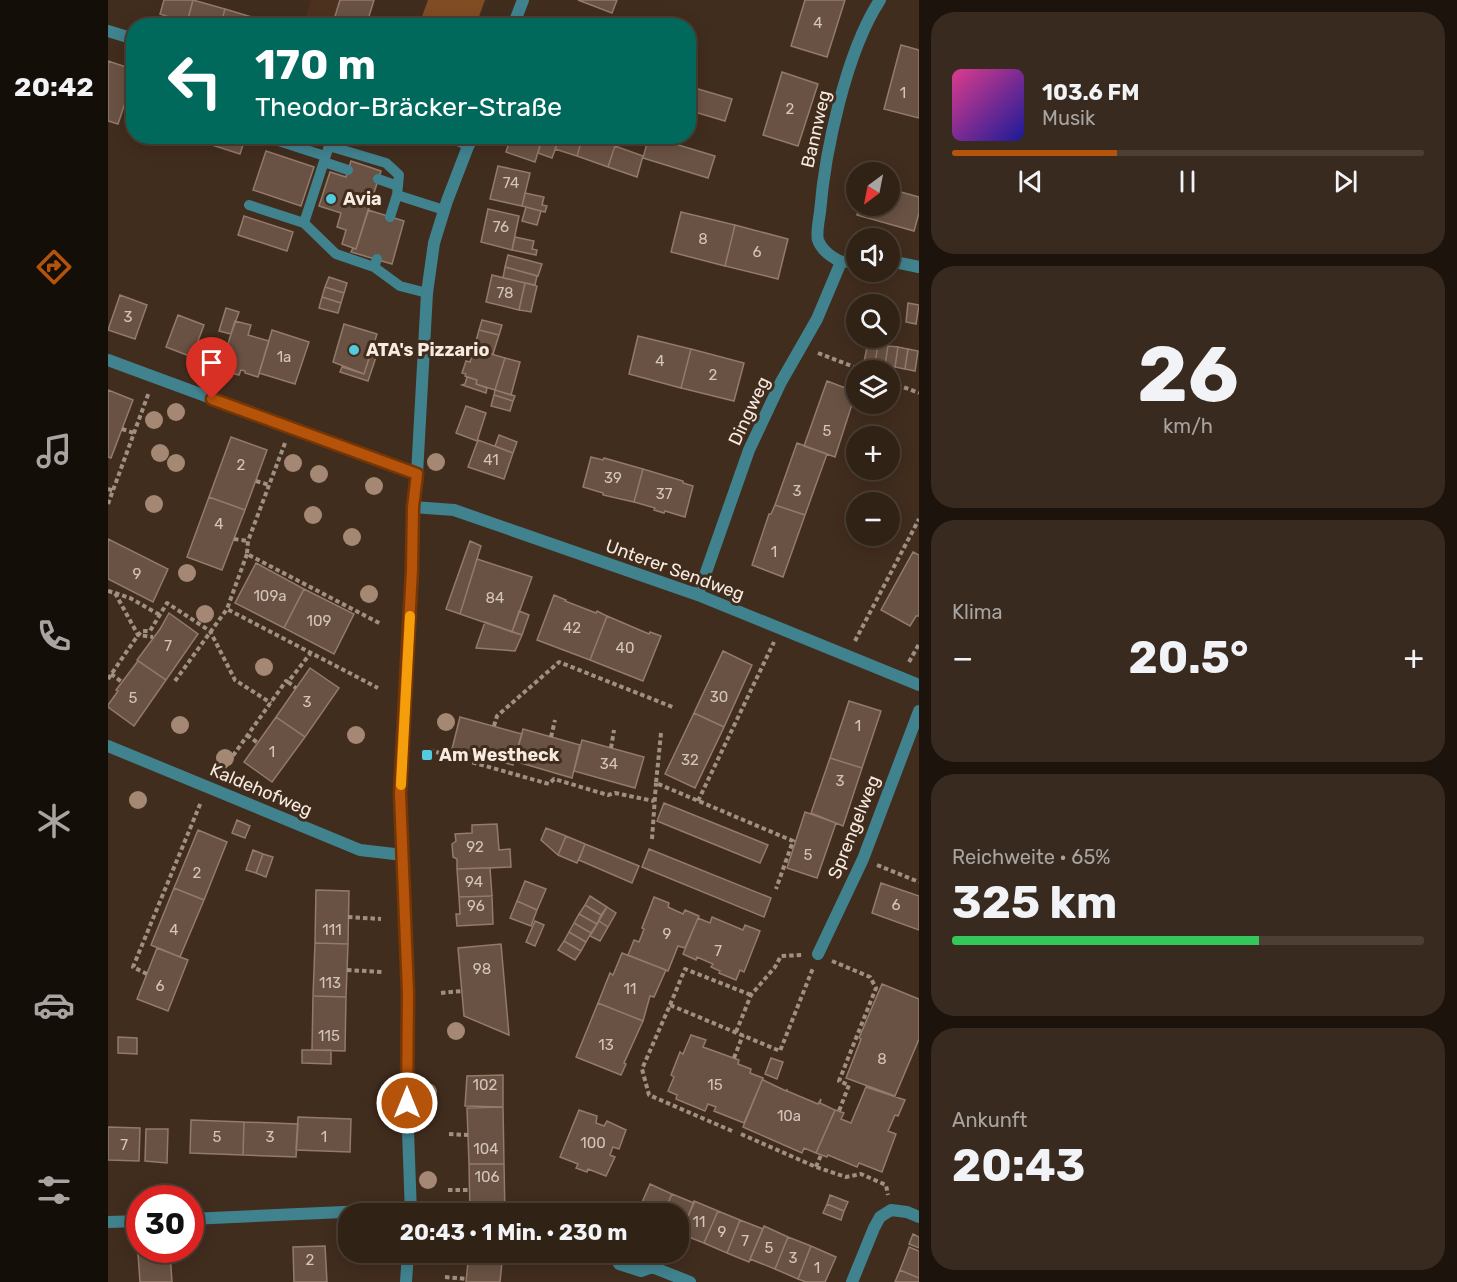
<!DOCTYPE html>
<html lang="de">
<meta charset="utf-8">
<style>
:root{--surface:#312216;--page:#392a1f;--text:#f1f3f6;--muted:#a8a4a1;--line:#4c3f35;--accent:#b45309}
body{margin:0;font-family:Rubik,sans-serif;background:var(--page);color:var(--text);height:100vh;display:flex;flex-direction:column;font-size:22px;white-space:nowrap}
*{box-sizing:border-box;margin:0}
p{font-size:20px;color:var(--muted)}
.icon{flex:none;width:33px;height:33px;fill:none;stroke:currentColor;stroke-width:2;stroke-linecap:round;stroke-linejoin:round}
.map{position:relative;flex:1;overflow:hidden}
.sheet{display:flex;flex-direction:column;gap:12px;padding:12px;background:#1b130c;width:538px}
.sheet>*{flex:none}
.guide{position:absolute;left:18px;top:18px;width:570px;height:126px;border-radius:24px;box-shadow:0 3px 15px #0003,0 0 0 2px var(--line);background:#00695c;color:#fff;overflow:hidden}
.needle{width:39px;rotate:212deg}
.buttons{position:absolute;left:738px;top:162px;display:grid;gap:12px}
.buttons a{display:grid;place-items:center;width:54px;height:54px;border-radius:50%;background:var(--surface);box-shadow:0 3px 15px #0003,0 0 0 2px var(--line);font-size:30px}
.speed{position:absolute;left:18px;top:1185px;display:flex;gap:12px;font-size:30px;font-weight:700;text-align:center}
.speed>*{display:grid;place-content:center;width:78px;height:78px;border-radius:50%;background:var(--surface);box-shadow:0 3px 15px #0003,0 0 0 2px var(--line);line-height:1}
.speed .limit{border:9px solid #d22;background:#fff;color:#111}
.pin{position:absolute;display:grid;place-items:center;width:51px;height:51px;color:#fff;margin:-62px -26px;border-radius:50% 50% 50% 0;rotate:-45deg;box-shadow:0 0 6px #0007}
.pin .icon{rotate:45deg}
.me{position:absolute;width:66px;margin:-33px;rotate:0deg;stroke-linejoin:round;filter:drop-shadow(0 0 4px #0008)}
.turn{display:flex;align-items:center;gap:21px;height:126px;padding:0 30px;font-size:27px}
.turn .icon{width:78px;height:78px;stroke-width:2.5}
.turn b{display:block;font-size:42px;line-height:51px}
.big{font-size:45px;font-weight:700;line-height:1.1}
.sheet .tile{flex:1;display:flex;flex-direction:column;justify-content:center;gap:9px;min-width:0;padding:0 21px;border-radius:24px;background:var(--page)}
.sheet .dial{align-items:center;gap:0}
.dial b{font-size:78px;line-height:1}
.song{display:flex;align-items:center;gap:18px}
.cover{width:72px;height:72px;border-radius:9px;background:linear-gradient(135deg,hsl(330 70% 55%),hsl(240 70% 35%))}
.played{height:6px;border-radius:3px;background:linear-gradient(90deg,var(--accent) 35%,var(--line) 35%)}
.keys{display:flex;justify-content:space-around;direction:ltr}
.heat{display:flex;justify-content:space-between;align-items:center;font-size:33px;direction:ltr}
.charge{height:9px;border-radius:4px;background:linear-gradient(90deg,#34c759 65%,var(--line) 0)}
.trip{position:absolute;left:230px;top:1203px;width:351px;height:60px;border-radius:24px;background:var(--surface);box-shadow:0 3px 15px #0003,0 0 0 2px var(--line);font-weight:700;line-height:60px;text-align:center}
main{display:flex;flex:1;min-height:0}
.dock{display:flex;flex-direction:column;width:108px;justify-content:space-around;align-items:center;background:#140e09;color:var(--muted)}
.dock .icon{width:42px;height:42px}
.dock .selected{color:var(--accent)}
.dock b{font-size:27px;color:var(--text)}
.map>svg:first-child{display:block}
.built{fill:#4c311e}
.green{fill:#804c24}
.building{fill:#695243;stroke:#937a6a;stroke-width:1.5}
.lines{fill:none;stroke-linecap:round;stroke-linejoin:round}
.path{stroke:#a08f83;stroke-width:4;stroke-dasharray:4.5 3;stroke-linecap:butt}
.lane{stroke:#40838f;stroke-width:10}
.street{stroke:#40838f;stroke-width:12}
.tree{fill:#a48874}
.route-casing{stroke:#753606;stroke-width:15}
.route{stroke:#b45309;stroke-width:10}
.slow{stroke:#f59e0b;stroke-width:10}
.poi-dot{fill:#54cade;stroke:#412d1e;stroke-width:2}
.labels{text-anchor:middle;stroke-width:6;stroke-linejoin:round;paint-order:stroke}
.number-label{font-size:15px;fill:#d4c4b9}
.street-label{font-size:18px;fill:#f7eae0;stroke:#412d1e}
.poi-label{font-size:18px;font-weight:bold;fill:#f7eae0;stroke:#412d1e;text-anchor:start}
</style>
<main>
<nav class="dock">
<b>20:42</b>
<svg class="icon selected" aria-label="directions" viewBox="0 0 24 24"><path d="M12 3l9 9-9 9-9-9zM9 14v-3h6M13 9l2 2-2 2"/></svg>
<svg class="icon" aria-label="music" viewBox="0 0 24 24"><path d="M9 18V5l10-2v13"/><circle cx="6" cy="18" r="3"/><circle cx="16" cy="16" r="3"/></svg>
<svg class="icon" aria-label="phone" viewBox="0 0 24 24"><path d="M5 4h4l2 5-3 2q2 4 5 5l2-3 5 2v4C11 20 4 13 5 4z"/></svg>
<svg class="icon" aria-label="climate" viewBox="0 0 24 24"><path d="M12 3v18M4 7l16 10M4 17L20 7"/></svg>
<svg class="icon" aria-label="car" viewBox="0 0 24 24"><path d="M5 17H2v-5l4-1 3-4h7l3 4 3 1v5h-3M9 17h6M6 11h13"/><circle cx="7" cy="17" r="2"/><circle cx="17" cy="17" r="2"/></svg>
<svg class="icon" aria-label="filters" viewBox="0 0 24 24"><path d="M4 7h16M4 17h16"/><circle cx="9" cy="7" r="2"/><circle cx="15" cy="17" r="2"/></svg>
</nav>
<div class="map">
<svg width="811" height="1282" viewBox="0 0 811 1282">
<rect width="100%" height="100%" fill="#412d1e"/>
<path class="built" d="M203,0H266L258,25L195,26Z"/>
<path class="green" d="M320,0H377L368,25H311Z"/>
<path class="building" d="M56,0H85L79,23L52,14Z
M85,0L117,9L112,26H78Z
M232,0H266L258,26H224Z
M470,0H509L504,13Z
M697,0H737L719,57L683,46Z
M117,9L150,19L148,26H112Z
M554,18L573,24V26H551Z
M793,45L811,50V118L776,109Z
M0,61L24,69L20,84L23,85L10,124L0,121Z
M674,72L710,84L690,146L655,135Z
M580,86L624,99L617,121L580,110Z
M107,136H138L132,154L104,145Z
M403,136H435L427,162L398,152Z
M435,136H452L444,158L430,153Z
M452,136H475L469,156L447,149Z
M475,136H481L507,146L500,167L469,156Z
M541,136L607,156L600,178L535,158Z
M507,146L535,156L529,177L500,167Z
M158,151L206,167L193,206L145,190Z
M243,161L273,171L248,249L234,244L238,230L229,227L233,213L211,206L222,172L238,177Z
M390,166L422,173L414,206L382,199Z
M782,189L811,197V213L806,231L749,215L751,206H782Z
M417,193L436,197L434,205L439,206L437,212L414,206Z
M418,207L433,211L429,225L414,221Z
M380,209L411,216L404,250L373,242Z
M260,210L296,221L284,264L243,252L245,248L248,249Z
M573,212L627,225L617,266L563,252Z
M136,216L185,232L179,251L130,235Z
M627,225L680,239L670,279L617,266Z
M407,237L426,241L424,249L429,250L428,255L404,250Z
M400,255L434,264L430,276L397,267Z
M397,267L429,276L427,285L395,278Z
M384,275L417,283L411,310L378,302Z
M221,277L239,283L236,293L217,287Z
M417,283L429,286L423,312L411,310Z
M217,287L236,293L233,303L214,297Z
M12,295L39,305L27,339L0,330Z
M214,297L233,303L230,313L211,308Z
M800,303L811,305L808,324L798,322Z
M118,308L131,312L123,334L111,331Z
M70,315L96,325L84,357L58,347Z
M374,320L394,325L391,335L371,330Z
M127,321L143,325L140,335L161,341L150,377L137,373V371L133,370L131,375L112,370Z
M236,324L269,334L256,374L225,362Z
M164,330L201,342L187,384L151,373Z
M371,330L391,335L385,354L368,349L369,346L367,345Z
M530,336L583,349L573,388L521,374Z
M760,342L770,344L767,364L756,362Z
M770,344L780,346L777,365L767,364Z
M780,346L790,347L787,367L777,365Z
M790,347L800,349L797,369L787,367Z
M366,349L397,358L387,390L368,384L369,380L357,376L358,374L354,373L358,361L362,362Z
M583,349L636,363L626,401L573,388Z
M800,349L810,351L807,371L797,369Z
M262,355L268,357L260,381L232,372L234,367L256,374Z
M397,358L412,362L403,395L387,390Z
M359,377L369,380L368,384L379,388L378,393L354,385L357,384Z
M719,381L748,392L727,457L696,446Z
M0,390L25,400L3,458L0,457Z
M387,390L407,396L405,401L386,395Z
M386,395L405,401L402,411L383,406Z
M358,406L378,413L369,441L348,433Z
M391,435L409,442L405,453L387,446Z
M123,437L159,450L137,510L101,497Z
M370,440L405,453L396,479L360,467Z
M689,443L719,454L697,515L667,505Z
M483,457L495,460L496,458L535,469L526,502L495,495V493L475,487Z
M535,469L575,481V483L585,486L577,517L557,511L556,513L546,510L547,508L526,502Z
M101,497L137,510L114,570L79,557Z
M667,505L697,515L675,577L644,565L661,514H663Z
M0,539L60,569L45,602L0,579Z
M362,541L373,546L352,614L338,609Z
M805,552L811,555V616H808L802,626L773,610Z
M369,559L424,577L404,632L352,614Z
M148,563L196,589L176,628L127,603Z
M196,589L246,614L226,654L176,628Z
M446,595L458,600L457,601L488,613L489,611L499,616L482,660L429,640Z
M411,611L421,615L414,635L404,632Z
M61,613L90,634L58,680L29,660L52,629Z
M499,616L541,634L542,632L553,636L535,681L482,660Z
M377,622L414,635L407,651L368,648Z
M615,651L644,665L616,727L586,713Z
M29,660L58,680L26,726L0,707V705L10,691L8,690L30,661Z
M202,668L231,688L197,737L168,717Z
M741,701L773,711L754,768L722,758Z
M586,713L616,727L587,788L557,774Z
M168,717L197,737L164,782L136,762Z
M352,717L414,734L405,765L344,749Z
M415,729L472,745L464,778L406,761Z
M474,740L536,757L527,788L466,771Z
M722,758L754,768L735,826L703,813Z
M556,803L660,845L652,863L549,821Z
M697,812L728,823L709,878L679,868Z
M129,820L142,826L137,838L124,833Z
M389,824L391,850L402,849L403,867L349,869V859L345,857L344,844L348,841L347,834L364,833V825Z
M438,828L458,836L450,855L433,840Z
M90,830L119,842L96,900L66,888Z
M458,836L477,844L469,863L450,855Z
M477,844L531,866L524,883L471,860Z
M541,849L663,898L656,917L534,867Z
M145,850L155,854L148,873L138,870Z
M155,854L165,857L158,877L148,873Z
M403,867L382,868L384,896L351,897L349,869Z
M417,881L438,889L429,910L409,901Z
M773,883L811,896V930L764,913Z
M66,888L96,900L72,957L43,945Z
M208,890L241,891L240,944L207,943Z
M384,896L385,924L349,926L348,914H352L351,897Z
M482,896L499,907L493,915L477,905Z
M546,897L561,903L560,907L575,914L577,910L591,916L577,948L570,946L560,971L520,955L526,940L531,942L536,929L534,928Z
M409,901L429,910L423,926L402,918Z
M477,905L493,915L489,924L471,914Z
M499,907L508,913L500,927L491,921Z
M471,914L489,924L483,933L466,923Z
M604,917L635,930L637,925L652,931L636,972L632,970L628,980L611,973L612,971L603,967L605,964L589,957L588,960L575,954L590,918L602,923Z
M427,921L436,925L427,946L418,942Z
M491,921L500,927L492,941L482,936Z
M466,923L483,933L478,942L461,932Z
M461,932L478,942L473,951L456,941Z
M456,941L473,951L467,960L450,950Z
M207,943L240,944L238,997L205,996Z
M393,944L401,1035L356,1016L350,948Z
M49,948L80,960L60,1011L29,999Z
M514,953L558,970L546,997L542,996L535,1021L490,1003L502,973L505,975Z
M774,984L811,999V1039L787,1096L738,1078L753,1039L751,1038Z
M205,996L238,997L237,1051L204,1050Z
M490,1003L535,1021L516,1063L518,1064L513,1075L468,1057Z
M583,1035L598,1040L595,1047L631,1060L630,1064L643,1069L642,1073L655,1078L636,1123L606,1111L608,1107L600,1104L597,1111L568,1099L569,1095L560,1091L566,1077L563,1075L572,1052L575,1054Z
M10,1037L29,1038V1054L10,1053Z
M194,1050H223V1064L194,1063Z
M663,1058L675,1062L669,1079L657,1074Z
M395,1075V1107L357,1106L359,1076Z
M655,1078V1080L678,1091L679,1089V1091L710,1104L713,1099L712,1103L727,1110L708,1153L696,1148L694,1153L635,1127Z
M758,1087L797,1100L790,1116L787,1115L780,1131L788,1134L774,1172L751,1163L749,1167L720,1155L719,1157L708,1153L727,1110L736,1113L733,1119L743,1123Z
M395,1107L396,1164H361L359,1108Z
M471,1110L489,1116L488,1123L496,1126L499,1121L518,1130L511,1149L505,1147L502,1155L507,1157L498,1176L480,1169L479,1172L468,1168L470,1164L452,1157Z
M190,1117L243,1119L242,1152L188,1150Z
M83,1120L136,1122L135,1155L82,1153Z
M136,1122L190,1124L188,1157L135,1155Z
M0,1127L32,1128L31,1161L0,1160Z
M38,1129H60L59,1163L37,1161Z
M361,1164H396L397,1214H362Z
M542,1184L564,1194L555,1214H529Z
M564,1194L586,1203L572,1235H570V1214H555Z
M722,1195L740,1202L736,1211L719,1204Z
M586,1201L610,1211L596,1243L573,1234Z
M719,1204L736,1211L733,1220L715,1213Z
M610,1211L632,1220L619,1253L596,1243Z
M632,1220L655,1229L641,1262L619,1253Z
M656,1226L680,1237L667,1269L642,1259Z
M805,1234L811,1237V1248L801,1244Z
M680,1237L703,1246L690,1279L667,1269Z
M217,1246L219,1282H186L185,1247Z
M703,1246L728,1257L717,1282H698L690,1279Z
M801,1247L811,1251V1278L792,1270Z
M361,1252H395L392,1282H358Z
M62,1253L64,1282H32L30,1254Z
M792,1270L811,1278V1282H787Z"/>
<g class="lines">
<path class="path" d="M710,353L754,370
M782,382L811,393
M14,429L26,433
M177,443L140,541L139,554L273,624
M148,481L161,485
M0,489L6,491
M0,504L41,392
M126,539L140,541
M139,554L119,609L270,688
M0,591L7,593L30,635L45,637
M7,593L22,598L52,615
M747,641L811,519
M801,662L811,644
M3,674L14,682
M0,679L30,635L34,631H42L59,603L102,631L127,680L163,703
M67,681L119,609
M180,682L188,688
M386,726L389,716L451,662L567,708
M553,733L548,783L685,841L668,889
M139,735L150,743
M443,737L447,720
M503,748L506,730
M321,750L441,784L446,779L500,795L507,793L546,801
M112,774L178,681L180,682L202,654
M590,801L666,642
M544,839L548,783
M769,865L811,882
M240,917L273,919
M724,961L762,977L768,988L731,1081L741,1085L731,1111
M239,970L275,972
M39,974L25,967L93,802
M333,993L354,991
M562,1005L577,969L643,995
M628,1032L643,995L667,967L673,956L694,955
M626,1058L635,1035
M624,1131L541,1095L534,1069L562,1005L672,1051L705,968
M341,1134L360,1135
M633,1134L708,1167L738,1177L753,1174L778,1185L780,1195
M708,1167L713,1155
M340,1190H361
M337,1277L359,1279"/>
<path class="lane" d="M161,138L217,156
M216,162L240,170
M270,179L290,186
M141,205L196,223
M282,217L289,195L336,210
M269,259L266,267L292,286L319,293
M266,267L228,254L196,223L221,146L278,163L291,175L289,195"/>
<path class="street" d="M405,26L415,0
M0,31L26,39
M341,136L361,145
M782,261L811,267
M733,262C724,257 714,251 710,240C708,233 711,220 712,212C717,151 738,52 772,0
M0,360L309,474
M305,507L346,510L590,595L811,685
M590,595L641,450L673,382L709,319L733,262L748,261
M0,746L252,850L295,855
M710,954L755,859L811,711
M303,1214L299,1103L300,992L292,794L305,569V507L309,474L319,293L326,243L339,201L364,136
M82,1219L303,1209
M0,1222L32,1221
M511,1264L533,1271L544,1267L582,1282
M298,1282L300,1252
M744,1282L766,1228L772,1217L783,1210L799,1212L811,1217"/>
</g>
<g class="tree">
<circle cx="68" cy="412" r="9"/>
<circle cx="46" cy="420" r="9"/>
<circle cx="52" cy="453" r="9"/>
<circle cx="328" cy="462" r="9"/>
<circle cx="68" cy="463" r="9"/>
<circle cx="185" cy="463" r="9"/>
<circle cx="211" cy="474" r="9"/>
<circle cx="266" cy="486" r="9"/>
<circle cx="46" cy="504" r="9"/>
<circle cx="205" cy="515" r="9"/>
<circle cx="244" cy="537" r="9"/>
<circle cx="79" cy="573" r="9"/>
<circle cx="261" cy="594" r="9"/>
<circle cx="97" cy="614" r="9"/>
<circle cx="156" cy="667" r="9"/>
<circle cx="338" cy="722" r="9"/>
<circle cx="72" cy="725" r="9"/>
<circle cx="248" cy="735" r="9"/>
<circle cx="117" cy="758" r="9"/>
<circle cx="30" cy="800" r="9"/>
<circle cx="348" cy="1031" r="9"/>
<circle cx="320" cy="1092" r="9"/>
<circle cx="320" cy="1180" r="9"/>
</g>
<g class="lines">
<defs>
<path id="route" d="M104,399L309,474L305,507L304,569L292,794L300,993L299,1103"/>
</defs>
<use href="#route" class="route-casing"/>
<use href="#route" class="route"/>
<path class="slow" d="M293,785L302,616"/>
</g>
<g class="poi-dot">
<circle cx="223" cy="199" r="6"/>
<circle cx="246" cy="350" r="6"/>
<rect x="313" y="749" width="12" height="12" rx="3"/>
</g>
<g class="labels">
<g class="number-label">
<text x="710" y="28">4</text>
<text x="795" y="98">1</text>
<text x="682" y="114">2</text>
<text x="403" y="188">74</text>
<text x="393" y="232">76</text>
<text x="595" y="244">8</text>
<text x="649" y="257">6</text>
<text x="397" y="298">78</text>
<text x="20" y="322">3</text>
<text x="176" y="362">1a</text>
<text x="552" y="366">4</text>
<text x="605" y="380">2</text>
<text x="719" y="436">5</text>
<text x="383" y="465">41</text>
<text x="133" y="470">2</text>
<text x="505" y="483">39</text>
<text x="689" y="496">3</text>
<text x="556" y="499">37</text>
<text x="111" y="529">4</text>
<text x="666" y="557">1</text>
<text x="29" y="579">9</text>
<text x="162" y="601">109a</text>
<text x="387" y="603">84</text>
<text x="211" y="626">109</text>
<text x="464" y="633">42</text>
<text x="60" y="651">7</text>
<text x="517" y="653">40</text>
<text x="611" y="702">30</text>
<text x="25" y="703">5</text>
<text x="199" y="707">3</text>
<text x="750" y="731">1</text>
<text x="164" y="757">1</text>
<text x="582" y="765">32</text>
<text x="501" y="769">34</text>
<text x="732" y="786">3</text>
<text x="367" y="852">92</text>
<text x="700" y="860">5</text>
<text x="89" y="878">2</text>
<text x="366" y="887">94</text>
<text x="788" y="910">6</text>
<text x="368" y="911">96</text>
<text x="66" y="935">4</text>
<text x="224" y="935">111</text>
<text x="559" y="939">9</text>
<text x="610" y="956">7</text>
<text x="374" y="974">98</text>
<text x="222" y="988">113</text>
<text x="52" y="991">6</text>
<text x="522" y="994">11</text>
<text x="221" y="1041">115</text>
<text x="498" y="1050">13</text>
<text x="774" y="1064">8</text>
<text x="377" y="1090">102</text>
<text x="607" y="1090">15</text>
<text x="681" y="1121">10a</text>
<text x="109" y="1142">5</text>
<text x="162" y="1142">3</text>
<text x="216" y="1142">1</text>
<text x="485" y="1148">100</text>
<text x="16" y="1150">7</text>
<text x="378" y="1154">104</text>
<text x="379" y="1182">106</text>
<text x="591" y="1227">11</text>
<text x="614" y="1237">9</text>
<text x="637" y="1246">7</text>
<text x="661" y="1253">5</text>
<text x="685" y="1263">3</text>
<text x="202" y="1265">2</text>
<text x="709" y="1273">1</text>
</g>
<g class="street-label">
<text transform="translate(708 129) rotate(-77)" y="6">Bannweg</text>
<text transform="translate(641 411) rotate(-65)" y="6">Dingweg</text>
<text transform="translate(567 570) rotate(20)" y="6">Unterer Sendweg</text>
<text transform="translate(153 790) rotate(23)" y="6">Kaldehofweg</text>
<text transform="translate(746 827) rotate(-68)" y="6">Sprengelweg</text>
</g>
<g class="poi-label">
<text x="235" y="205">Avia</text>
<text x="258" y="356">ATA's Pizzario</text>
<text x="331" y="761">Am Westheck</text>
</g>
</g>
</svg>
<div class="buttons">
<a><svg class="needle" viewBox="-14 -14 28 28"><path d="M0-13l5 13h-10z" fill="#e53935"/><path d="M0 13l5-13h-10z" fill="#a8a4a1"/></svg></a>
<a><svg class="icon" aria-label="sound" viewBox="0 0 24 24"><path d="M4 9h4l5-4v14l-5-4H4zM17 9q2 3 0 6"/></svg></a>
<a><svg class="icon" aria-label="search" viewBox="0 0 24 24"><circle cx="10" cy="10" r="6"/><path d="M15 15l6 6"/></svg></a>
<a><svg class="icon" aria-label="layers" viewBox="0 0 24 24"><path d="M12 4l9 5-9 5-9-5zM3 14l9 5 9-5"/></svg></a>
<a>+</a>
<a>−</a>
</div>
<div class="speed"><div class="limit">30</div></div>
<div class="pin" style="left:104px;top:399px;background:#d93025"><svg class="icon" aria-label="arrive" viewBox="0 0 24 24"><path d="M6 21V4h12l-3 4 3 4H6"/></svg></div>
<svg class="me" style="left:299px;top:1103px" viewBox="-20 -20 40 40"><circle r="17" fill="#b45309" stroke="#fff" stroke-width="3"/><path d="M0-11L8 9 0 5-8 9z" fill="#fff"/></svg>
<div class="trip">20:43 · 1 Min. · 230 m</div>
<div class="guide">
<div class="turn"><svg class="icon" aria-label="left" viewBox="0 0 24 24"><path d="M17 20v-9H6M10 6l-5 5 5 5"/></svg><div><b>170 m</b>Theodor-Bräcker-Straße</div></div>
</div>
</div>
<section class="sheet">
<div class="tile">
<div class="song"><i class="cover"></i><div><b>103.6 FM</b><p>Musik</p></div></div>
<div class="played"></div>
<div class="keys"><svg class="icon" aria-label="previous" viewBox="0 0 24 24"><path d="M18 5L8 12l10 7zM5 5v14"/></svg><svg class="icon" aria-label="pause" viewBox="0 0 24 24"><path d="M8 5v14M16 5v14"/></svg><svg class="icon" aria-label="next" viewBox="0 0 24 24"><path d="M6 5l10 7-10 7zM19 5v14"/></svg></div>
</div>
<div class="tile dial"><b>26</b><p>km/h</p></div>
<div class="tile"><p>Klima</p>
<div class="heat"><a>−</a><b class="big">20.5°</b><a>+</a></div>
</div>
<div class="tile"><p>Reichweite · 65%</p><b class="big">325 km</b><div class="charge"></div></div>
<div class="tile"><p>Ankunft</p><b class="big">20:43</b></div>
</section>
</main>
